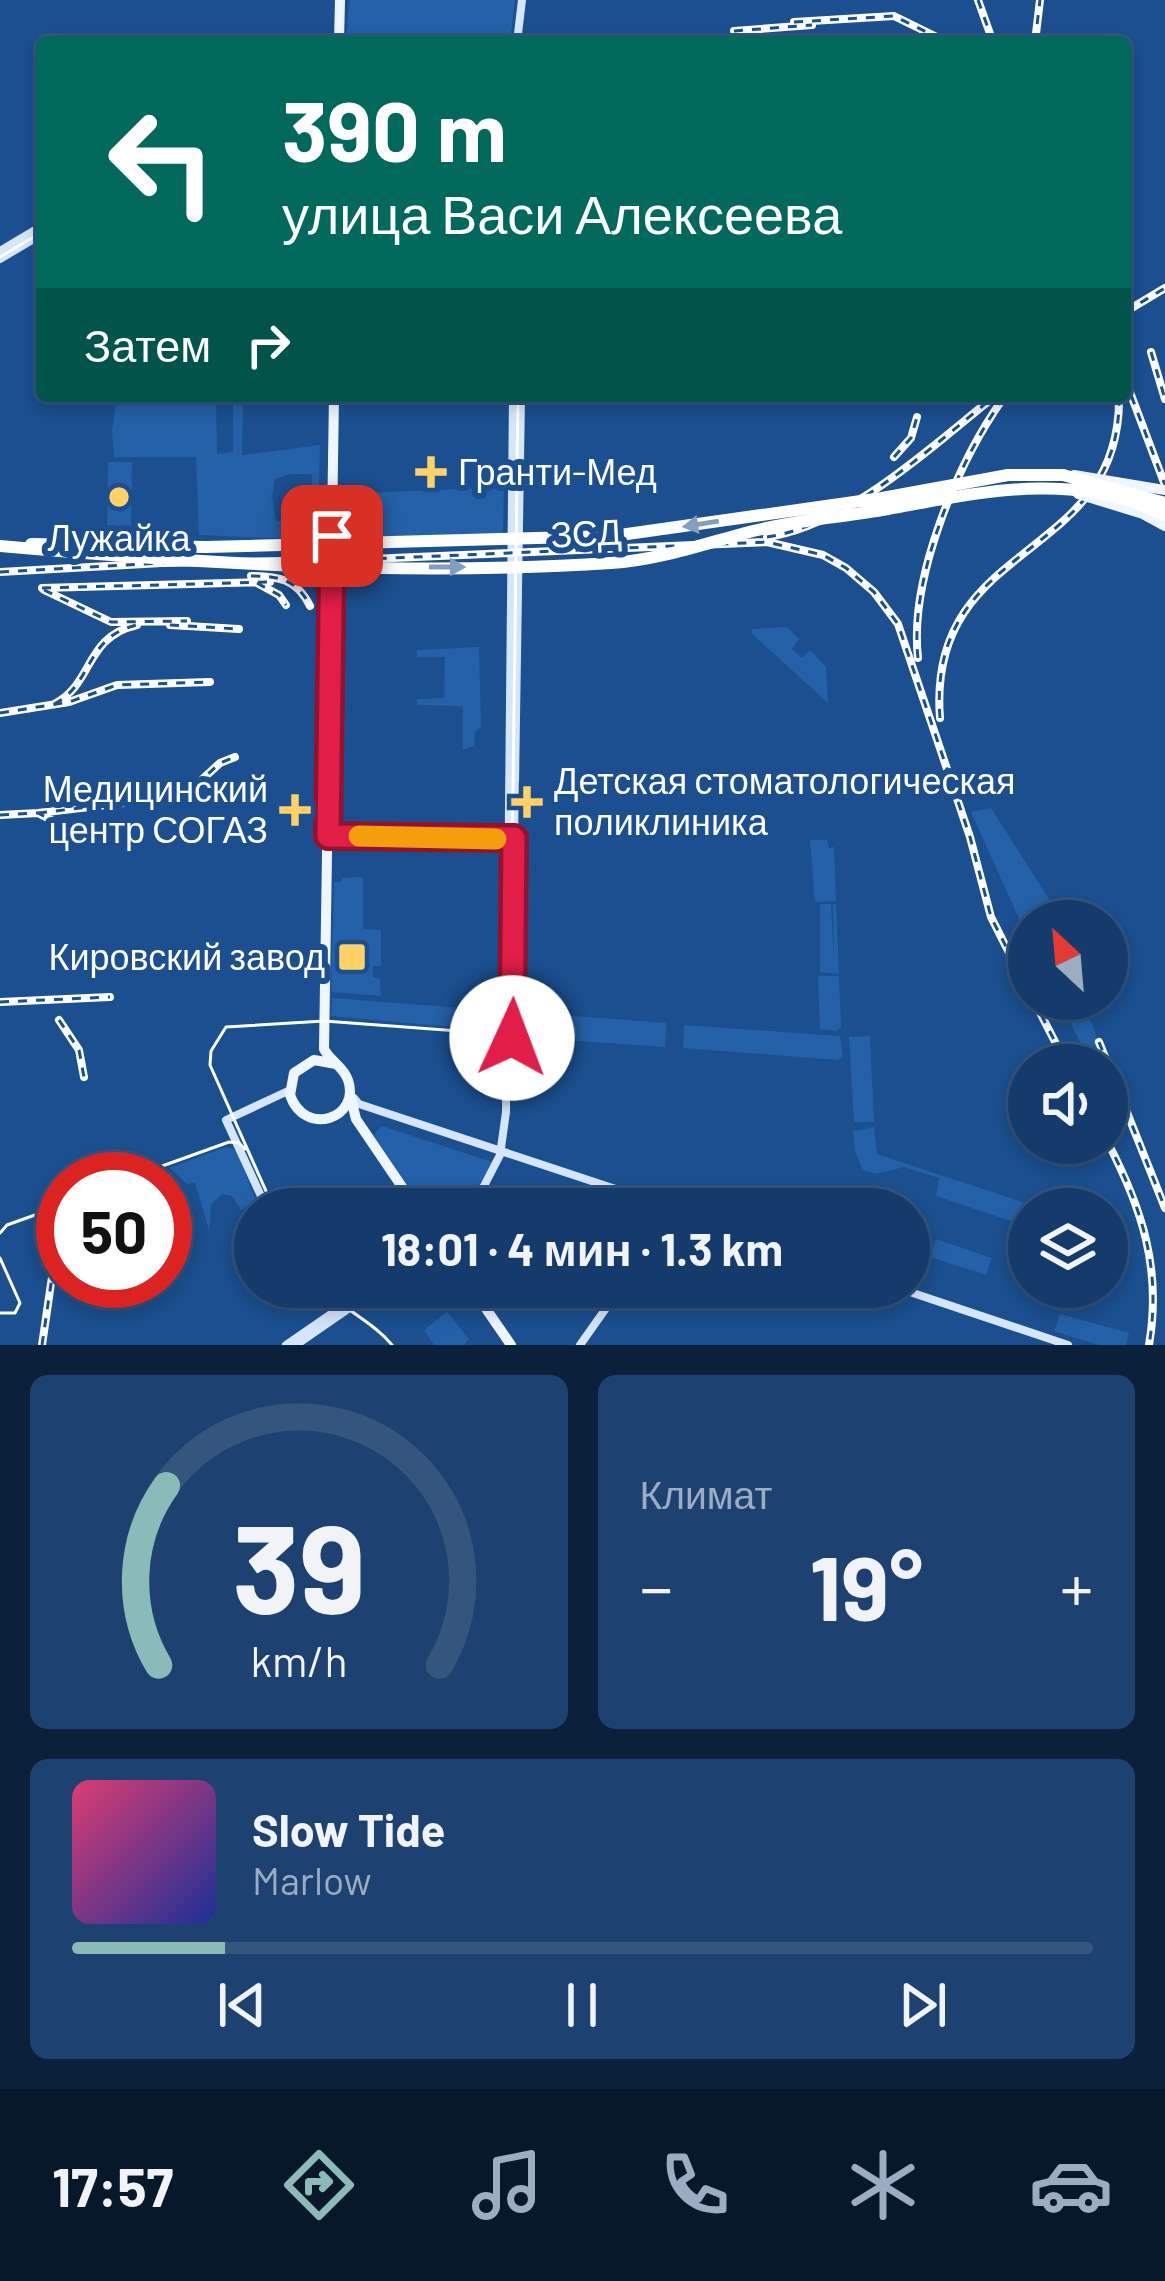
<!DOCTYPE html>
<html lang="ru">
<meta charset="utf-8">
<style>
:root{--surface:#143b6b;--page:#1d4271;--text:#f1f3f6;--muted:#9dadc1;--line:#33557e;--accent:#8bbbb9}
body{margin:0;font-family:Barlow,sans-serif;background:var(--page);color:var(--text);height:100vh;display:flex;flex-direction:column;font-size:45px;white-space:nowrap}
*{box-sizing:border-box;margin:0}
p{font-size:39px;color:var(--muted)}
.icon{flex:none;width:66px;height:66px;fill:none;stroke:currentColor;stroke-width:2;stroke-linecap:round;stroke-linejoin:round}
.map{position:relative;height:1345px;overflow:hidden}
.sheet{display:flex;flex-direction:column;gap:30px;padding:30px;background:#0b203b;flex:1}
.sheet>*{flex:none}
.top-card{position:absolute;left:36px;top:36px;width:1095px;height:366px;border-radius:12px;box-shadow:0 6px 18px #0003,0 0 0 3px var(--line);background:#00695c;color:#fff;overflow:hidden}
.needle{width:78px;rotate:334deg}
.controls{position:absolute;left:1008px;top:900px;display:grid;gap:24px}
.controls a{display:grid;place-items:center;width:120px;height:120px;border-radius:50%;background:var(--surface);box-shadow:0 6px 18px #0003,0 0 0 3px var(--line);font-size:60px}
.speed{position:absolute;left:36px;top:1152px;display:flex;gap:24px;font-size:60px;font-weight:700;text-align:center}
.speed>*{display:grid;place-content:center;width:156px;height:156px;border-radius:50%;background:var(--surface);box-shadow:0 6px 18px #0003,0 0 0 3px var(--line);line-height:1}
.speed .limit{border:18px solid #d22;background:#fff;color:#111}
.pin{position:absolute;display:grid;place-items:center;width:102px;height:102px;color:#fff;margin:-51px;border-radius:24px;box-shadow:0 6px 18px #0006}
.me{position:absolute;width:132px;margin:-66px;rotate:2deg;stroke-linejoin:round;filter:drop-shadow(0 0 9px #0008)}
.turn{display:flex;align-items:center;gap:42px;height:252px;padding:0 48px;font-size:54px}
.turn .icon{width:156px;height:156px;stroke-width:2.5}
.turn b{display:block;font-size:84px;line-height:102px}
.then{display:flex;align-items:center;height:114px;padding:0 48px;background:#0003;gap:24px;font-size:45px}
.big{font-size:90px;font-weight:700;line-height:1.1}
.sheet .card{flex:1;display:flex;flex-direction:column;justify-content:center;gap:18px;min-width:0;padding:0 42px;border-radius:18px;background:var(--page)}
.sheet .dial{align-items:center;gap:0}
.dial svg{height:312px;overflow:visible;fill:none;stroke:var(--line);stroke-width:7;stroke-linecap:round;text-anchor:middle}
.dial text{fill:var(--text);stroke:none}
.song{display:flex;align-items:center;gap:36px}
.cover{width:144px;height:144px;border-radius:18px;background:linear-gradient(135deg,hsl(340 70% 55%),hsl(230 70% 35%))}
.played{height:12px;border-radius:6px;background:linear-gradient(90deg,var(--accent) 15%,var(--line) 15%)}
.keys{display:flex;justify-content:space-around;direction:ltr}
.heat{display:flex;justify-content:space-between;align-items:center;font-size:66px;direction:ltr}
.sheet .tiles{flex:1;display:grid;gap:30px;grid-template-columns:1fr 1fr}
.card:last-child{grid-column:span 2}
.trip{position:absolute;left:234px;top:1188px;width:696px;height:120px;border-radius:60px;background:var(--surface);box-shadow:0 6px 18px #0003,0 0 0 3px var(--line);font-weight:700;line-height:120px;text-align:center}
.dock{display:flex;height:192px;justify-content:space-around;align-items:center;background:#08182b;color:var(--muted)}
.dock .icon{width:84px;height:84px}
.dock .on{color:var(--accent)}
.dock b{font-size:54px;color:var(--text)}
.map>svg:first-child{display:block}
.green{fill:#2461a8}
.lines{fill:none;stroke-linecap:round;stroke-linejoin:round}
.secondary{stroke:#d6e6fa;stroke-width:8}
.primary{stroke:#f0f6ff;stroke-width:10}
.highway{stroke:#fff;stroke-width:12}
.tram{stroke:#fff;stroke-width:3}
.rail-casing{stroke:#fff;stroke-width:8}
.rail{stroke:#1b4f8f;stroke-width:3;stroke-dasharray:9;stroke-linecap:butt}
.primary-bridge{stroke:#f0f6ff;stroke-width:10}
.highway-bridge{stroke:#fff;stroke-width:12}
.oneway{fill:#829ec1}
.route-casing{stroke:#92132f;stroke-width:30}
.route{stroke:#e11d48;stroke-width:21}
.slow{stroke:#f59e0b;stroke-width:21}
.poi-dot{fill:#ffd166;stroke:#1b4f8f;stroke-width:4.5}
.labels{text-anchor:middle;stroke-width:12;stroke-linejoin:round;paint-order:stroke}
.poi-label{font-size:36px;fill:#fff;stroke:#1b4f8f;text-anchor:start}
.street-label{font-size:36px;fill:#fff;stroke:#1b4f8f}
</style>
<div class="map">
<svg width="1165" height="1345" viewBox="0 0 1165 1345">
<rect width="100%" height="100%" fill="#1b4f8f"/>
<path class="green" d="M349,0H515L510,42H346Z
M117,397L219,398L216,401L217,454L233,452V400H243L242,455L320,445L319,485L312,486V474H290L275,479L272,497L276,521L317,527V540L199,535L196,457H114L112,430Z
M108,462H132L131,531H107Z
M504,487L503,534L341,539V494Z
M787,627L799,639L792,649L802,658L810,650L826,667L828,703L751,633L752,629Z
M479,647L481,727L475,732L474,746L463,750V706L417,705V699L444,698L445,657H417V650Z
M991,808L1063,921H1029V941L971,812Z
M810,840H827L829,848L834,847L836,901L815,902Z
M363,877V929L381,930V966H373V977L380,979L381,996L331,992L334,882H341L342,878Z
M820,904H831L834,960L833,904H836L839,974L820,972Z
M839,976L841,1027L836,1031L820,1029L818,976Z
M332,998L499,1011L502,1028L497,1031L331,1016Z
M1080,1005L1092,1023L1106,1065H1091L1066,1013L1067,1009Z
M520,1012L666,1023L665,1047L521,1037Z
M684,1025L840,1036L843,1056L838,1060L683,1048Z
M870,1036L874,1122H854L849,1037Z
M382,1126L492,1162L466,1209H427L421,1201L417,1204L372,1137Z
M874,1127L877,1154L1043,1209H1029V1227L936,1196L939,1178L904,1167L876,1174L863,1170L855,1151L853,1131Z
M226,1147L236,1150L256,1200L241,1210L232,1196L222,1194L211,1205L209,1230L195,1183L187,1184L170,1168Z
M936,1239L992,1258L986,1275L930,1257Z
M447,1312L469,1339L464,1345H434L424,1330Z
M1060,1314L1129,1333L1126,1345H1099L1054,1331Z"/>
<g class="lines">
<path class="secondary" d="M517,42L522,0
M0,251L42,226
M0,259L42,234
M322,837L512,838
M511,1042L521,396
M354,1098L359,1104L676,1209
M267,1209L226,1120L288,1091
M472,1209L500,1155L506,1112L513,396
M320,1287L337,1308
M895,1287L1068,1345
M286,1345L370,1287
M296,1345L380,1287
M580,1345L621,1287"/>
<path class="primary" d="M339,42L340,0
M334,396L324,1049C330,1061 344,1067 348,1080C361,1118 305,1138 290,1095L294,1073L314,1060L336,1064
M350,1095L356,1119L417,1209
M471,1287L511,1345"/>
<path class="highway" d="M1008,475H1063
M31,544L206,547"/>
<path class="tram" d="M0,257L42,232
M126,1179L229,1142L239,1143L245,1149
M274,1209L210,1065L211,1051L226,1027L324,1021L499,1034L510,1025L518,396
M0,1233L7,1225L63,1205
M0,1258L20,1303L15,1313H0
M326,1287C344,1312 373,1321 392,1345"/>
<defs>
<path id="rail" d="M978,0L993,42
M794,22L894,16L947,42
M734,31L812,25
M1035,42L1040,0
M1125,312L1165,288
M1151,352L1165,399
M1125,379L1165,485
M894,457L911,438L917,417
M767,537C849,525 932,446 995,396
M0,572L162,563L345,560L767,542L823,555L846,568L874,592L898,624L970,837L991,917L1029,992
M251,576C278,576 297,579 310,606
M257,583L279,595L286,605
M42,588L270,582
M44,590L111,622L187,621
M170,625L239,629
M918,658C909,579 957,464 1002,400
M54,704C94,684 84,637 137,625
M0,713L69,702L117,685L210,682
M940,718C926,537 1122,564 1119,396
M38,813L184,796L220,763L235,757
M0,815L38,813L53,821
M1033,999L1067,1065
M0,1002L110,997
M59,1020L79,1050L84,1077
M1099,1042L1165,1208
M1107,1141C1142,1208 1162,1269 1149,1345
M42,1345L53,1270"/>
</defs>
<use href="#rail" class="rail-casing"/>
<use href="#rail" class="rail"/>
<path class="primary-bridge" d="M1074,475L1165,490
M1078,494L1143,514L1165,526"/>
<path class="highway-bridge" d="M1063,475L1165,503
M0,546C203,564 408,576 611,563C660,560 706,543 753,531C798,520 843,517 888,509C983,492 1074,470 1165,515
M206,547L613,536L882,498L1008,475"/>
</g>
<defs><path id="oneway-solid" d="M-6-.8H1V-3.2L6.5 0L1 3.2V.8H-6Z" transform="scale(3)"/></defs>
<g class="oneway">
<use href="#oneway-solid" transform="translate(701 524) rotate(171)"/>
<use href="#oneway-solid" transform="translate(447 567)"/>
</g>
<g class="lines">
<defs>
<path id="route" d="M332,536L328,836L514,838L512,1038"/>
</defs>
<use href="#route" class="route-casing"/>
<use href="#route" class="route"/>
<path class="slow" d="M359,836L496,839"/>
</g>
<g class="poi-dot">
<path d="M425 454h12v12h12v12h-12v12h-12v-12h-12v-12h12z"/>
<circle cx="119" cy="497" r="12"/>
<path d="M521 784h12v12h12v12h-12v12h-12v-12h-12v-12h12z"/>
<path d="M289 792h12v12h12v12h-12v12h-12v-12h-12v-12h12z"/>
<rect x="337" y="942" width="30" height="30" rx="6"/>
</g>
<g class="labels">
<g class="poi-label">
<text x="458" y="485">Гранти-Мед</text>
<text x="119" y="551" text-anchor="middle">Лужайка</text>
<text x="554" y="794">Детская стоматологическая<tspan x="554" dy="41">поликлиника</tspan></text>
<text x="268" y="802" text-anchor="end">Медицинский<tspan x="268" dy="41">центр СОГАЗ</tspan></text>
<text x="325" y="970" text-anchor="end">Кировский завод</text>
</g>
<g class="street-label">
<text transform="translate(586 533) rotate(-3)" y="13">ЗСД</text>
</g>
</g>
</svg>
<div class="controls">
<a><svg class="needle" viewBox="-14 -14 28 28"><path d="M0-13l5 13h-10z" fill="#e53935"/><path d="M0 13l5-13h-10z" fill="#9dadc1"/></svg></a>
<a><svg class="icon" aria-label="sound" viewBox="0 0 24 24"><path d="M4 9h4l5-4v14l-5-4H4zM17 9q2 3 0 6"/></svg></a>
<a><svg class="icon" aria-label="layers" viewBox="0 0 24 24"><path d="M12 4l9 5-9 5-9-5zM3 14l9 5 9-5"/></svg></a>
</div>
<div class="speed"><div class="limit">50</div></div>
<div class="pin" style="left:332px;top:536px;background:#d93025"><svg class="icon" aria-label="arrive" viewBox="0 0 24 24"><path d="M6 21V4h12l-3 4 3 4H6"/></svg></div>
<svg class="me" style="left:512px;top:1038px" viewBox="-20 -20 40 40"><circle r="19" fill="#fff"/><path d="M0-13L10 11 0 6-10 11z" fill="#e11d48"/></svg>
<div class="trip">18:01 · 4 мин · 1.3 km</div>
<div class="top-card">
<div class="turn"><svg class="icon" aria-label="left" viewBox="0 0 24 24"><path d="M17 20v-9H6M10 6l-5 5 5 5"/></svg><div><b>390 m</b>улица Васи Алексеева</div></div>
<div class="then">Затем<svg class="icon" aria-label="right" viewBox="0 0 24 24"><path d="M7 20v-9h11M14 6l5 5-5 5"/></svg></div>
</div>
</div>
<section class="sheet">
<div class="tiles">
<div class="card dial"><svg viewBox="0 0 100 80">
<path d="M14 69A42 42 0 1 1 86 69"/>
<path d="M14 69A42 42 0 0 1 16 23" stroke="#8bbbb9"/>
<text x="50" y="56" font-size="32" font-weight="700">39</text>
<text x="50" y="72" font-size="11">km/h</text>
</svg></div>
<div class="card"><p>Климат</p>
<div class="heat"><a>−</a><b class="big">19°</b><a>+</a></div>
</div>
<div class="card">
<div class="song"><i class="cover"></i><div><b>Slow Tide</b><p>Marlow</p></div></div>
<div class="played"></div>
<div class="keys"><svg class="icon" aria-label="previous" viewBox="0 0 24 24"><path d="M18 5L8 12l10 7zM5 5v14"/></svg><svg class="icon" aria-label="pause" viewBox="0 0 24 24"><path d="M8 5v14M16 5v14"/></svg><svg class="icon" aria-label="next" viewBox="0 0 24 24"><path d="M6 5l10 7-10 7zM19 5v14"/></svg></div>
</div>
</div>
</section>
<nav class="dock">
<b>17:57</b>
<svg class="icon on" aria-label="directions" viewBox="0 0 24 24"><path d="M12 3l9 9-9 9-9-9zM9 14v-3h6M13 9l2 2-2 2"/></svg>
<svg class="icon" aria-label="music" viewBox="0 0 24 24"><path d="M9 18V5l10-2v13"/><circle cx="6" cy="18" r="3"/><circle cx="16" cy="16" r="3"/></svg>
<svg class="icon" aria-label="phone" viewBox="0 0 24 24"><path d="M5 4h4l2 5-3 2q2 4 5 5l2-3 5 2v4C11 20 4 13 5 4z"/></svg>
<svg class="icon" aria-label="climate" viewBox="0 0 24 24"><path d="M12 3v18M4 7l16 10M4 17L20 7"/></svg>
<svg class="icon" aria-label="car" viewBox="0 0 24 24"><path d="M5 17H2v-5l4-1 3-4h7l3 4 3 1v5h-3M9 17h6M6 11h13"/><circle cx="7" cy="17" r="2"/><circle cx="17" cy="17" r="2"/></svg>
</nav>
